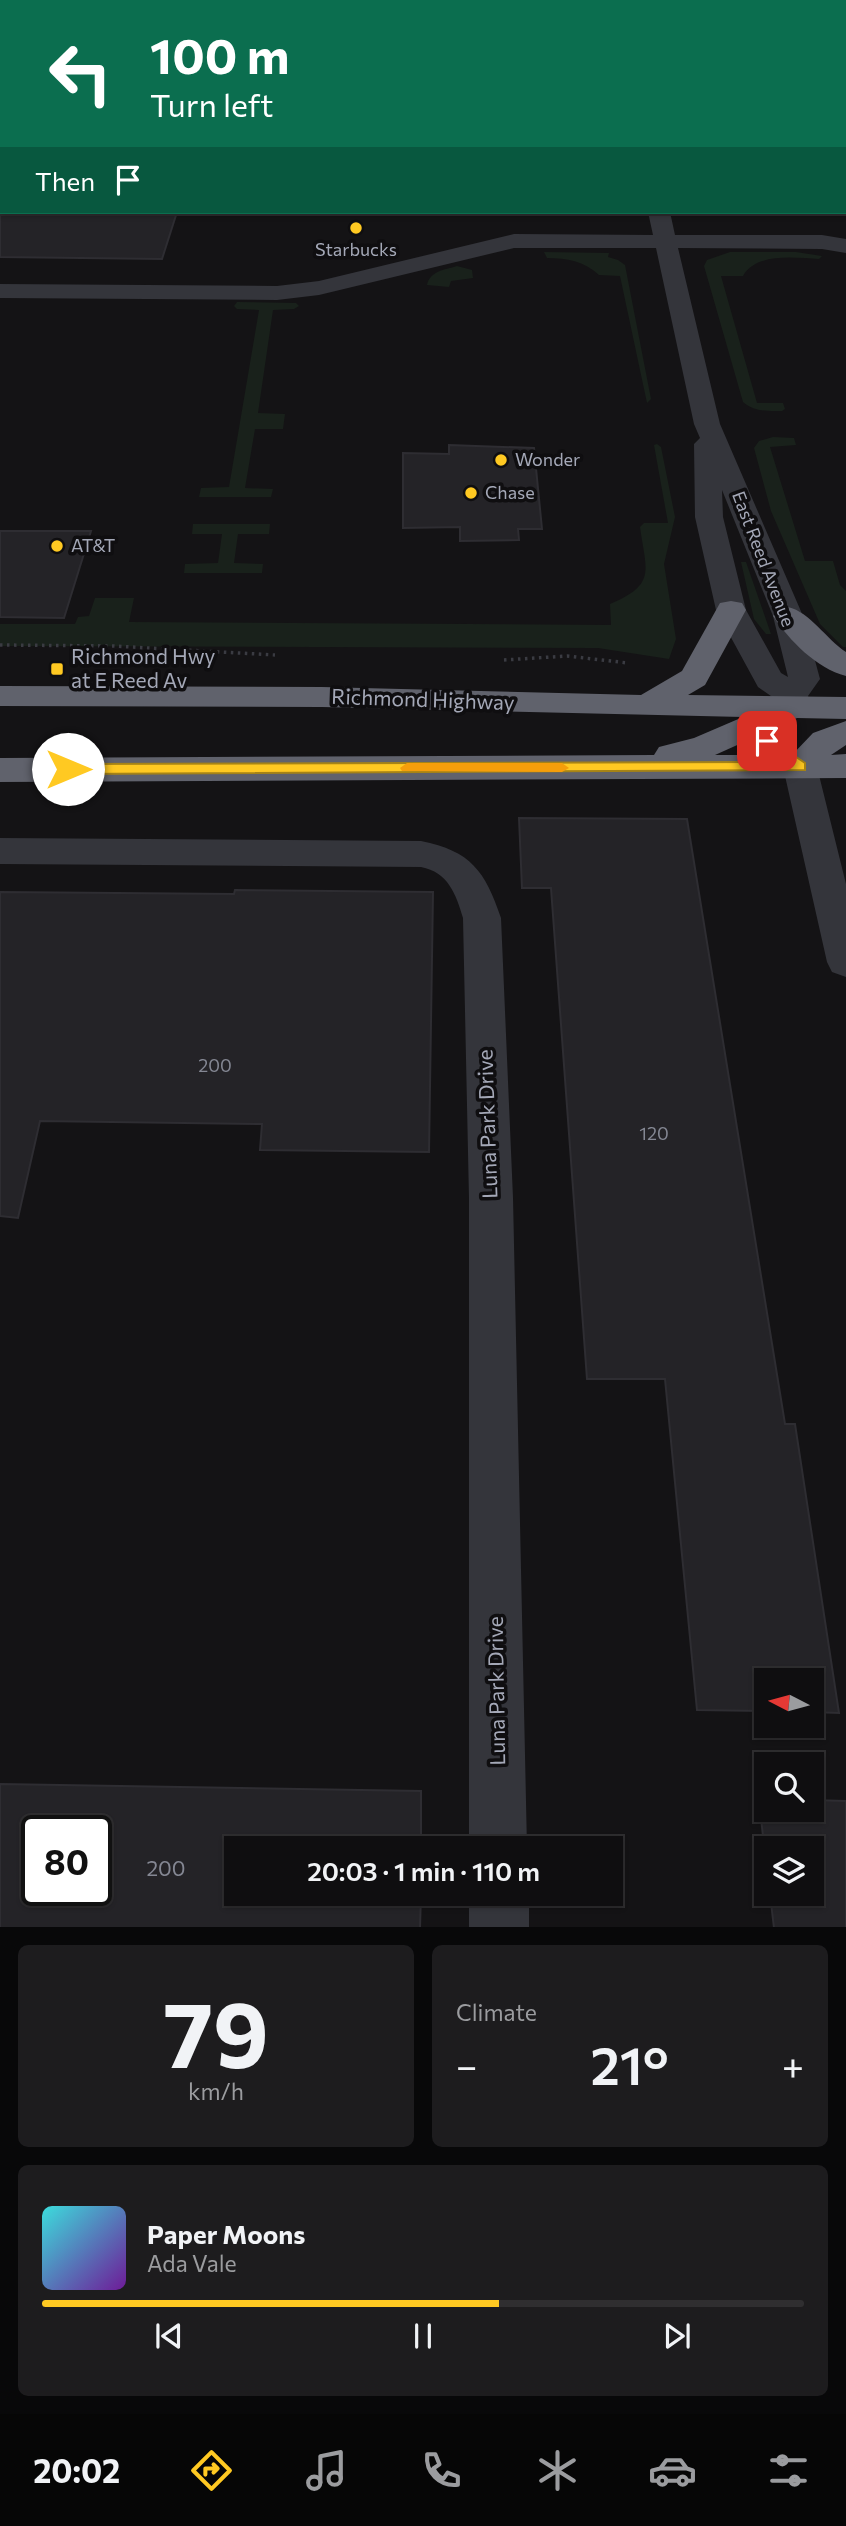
<!DOCTYPE html>
<meta charset="utf-8">
<style>
:root{--surface:#0f0e10;--page:#1d1c1e;--text:#f1f3f6;--muted:#9b9c9f;--line:#2f2e30;--accent:#ffc922}
body{margin:0;font-family:Commissioner,sans-serif;background:var(--page);color:var(--text);height:100vh;display:flex;flex-direction:column;font-size:26px;white-space:nowrap}
*{box-sizing:border-box;margin:0}
p{font-size:23px;color:var(--muted)}
.icon{flex:none;width:38px;height:38px;fill:none;stroke:currentColor;stroke-width:2;stroke-linecap:round;stroke-linejoin:round}
.map{position:relative;height:1927px;overflow:hidden}
.panel{display:flex;flex-direction:column;gap:18px;padding:18px;background:#080809;flex:1}
.panel>*{flex:none}
.hud{position:absolute;left:0px;top:0px;width:847px;height:214px;box-shadow:0 2px 5px #0004,0 0 0 2px var(--line);background:#0b6e4f;color:#fff;overflow:hidden}
.needle{width:46px;rotate:276deg}
.fabs{position:absolute;left:754px;top:1668px;display:grid;gap:14px}
.fabs a{display:grid;place-items:center;width:70px;height:70px;border-radius:0px;background:var(--surface);box-shadow:0 2px 5px #0004,0 0 0 2px var(--line);font-size:35px}
.speed{position:absolute;left:21px;top:1815px;display:flex;gap:14px;font-size:35px;font-weight:700;text-align:center}
.speed>*{display:grid;place-content:center;width:91px;height:91px;border-radius:50%;background:var(--surface);box-shadow:0 2px 5px #0004,0 0 0 2px var(--line);line-height:1}
.speed .limit{border:4px solid #111;border-radius:10px;background:#fff;color:#111}
.pin{position:absolute;display:grid;place-items:center;width:60px;height:60px;color:#fff;margin:-30px;border-radius:14px;box-shadow:0 4px 10px #0006}
.me{position:absolute;width:77px;margin:-38px;rotate:90deg;stroke-linejoin:round;filter:drop-shadow(0 0 5px #0008)}
.turn{display:flex;align-items:center;gap:24px;height:147px;padding:0 35px;font-size:32px}
.turn .icon{width:91px;height:91px;stroke-width:2.5}
.turn b{display:block;font-size:49px;line-height:60px}
.then{display:flex;align-items:center;height:66px;padding:0 35px;background:#0003;gap:14px;font-size:26px}
.big{font-size:52px;font-weight:600;line-height:1.1}
.panel .tile{flex:1;display:flex;flex-direction:column;justify-content:center;gap:10px;min-width:0;padding:0 24px;border-radius:10px;background:var(--page)}
.panel .dial{align-items:center;gap:0}
.dial b{font-size:91px;line-height:1}
.song{display:flex;align-items:center;gap:21px}
.cover{width:84px;height:84px;border-radius:10px;background:linear-gradient(135deg,hsl(180 70% 55%),hsl(280 70% 35%))}
.played{height:7px;border-radius:4px;background:linear-gradient(90deg,var(--accent) 60%,var(--line) 60%)}
.keys{display:flex;justify-content:space-around;direction:ltr}
.heat{display:flex;justify-content:space-between;align-items:center;font-size:38px;direction:ltr}
.panel .tiles{flex:1;display:grid;gap:18px;grid-template-columns:1fr 1fr}
.tile:last-child{grid-column:span 2}
.trip{position:absolute;left:224px;top:1836px;width:399px;height:70px;border-radius:0px;background:var(--surface);box-shadow:0 2px 5px #0004,0 0 0 2px var(--line);font-weight:600;line-height:70px;text-align:center}
.dock{display:flex;height:112px;justify-content:space-around;align-items:center;background:#060606;color:var(--muted)}
.dock .icon{width:49px;height:49px}
.dock .current{color:var(--accent)}
.dock b{font-size:32px;color:var(--text)}
.map>svg:first-child{display:block}
.green{fill:#19211b}
.building{fill:#242327;stroke:#2e2d32;stroke-width:2;fill-rule:evenodd}
.lines{fill:none;stroke-linecap:round;stroke-linejoin:round}
.path{stroke:#3a3b42;stroke-width:3.5;stroke-dasharray:2.5 4.5;stroke-linecap:butt}
.minor{fill:#34353b;fill-rule:evenodd}
.highway{fill:#60626c;fill-rule:evenodd}
.route{fill:#ffc922;stroke:#a68316;stroke-width:2}
.slow{fill:#f59e0b}
.poi-dot{fill:#ffc922;stroke:#0f0e10;stroke-width:2.5}
.labels{text-anchor:middle;stroke-width:7;stroke-linejoin:round;paint-order:stroke}
.far-poi-label{font-size:18px;fill:#a4a8b7;stroke:#0f0e10;text-anchor:start}
.far-street-label{font-size:18px;fill:#a4a8b7;stroke:#0f0e10}
.number-label{font-size:18px;fill:#848793}
.poi-label{font-size:21px;fill:#a4a8b7;stroke:#0f0e10;text-anchor:start}
.street-label{font-size:21px;fill:#a4a8b7;stroke:#0f0e10}
.near-number-label{font-size:21px;fill:#848793}
</style>
<div class="map">
<svg width="846" height="1928" viewBox="0 0 846 1928">
<rect width="100%" height="100%" fill="#141315"/>
<path class="green" d="M544,252L609,253L608,257L618,260L625,265L651,399L647,403L620,276L599,275C584,261 567,258 547,258Z
M730,252H796L822,256L819,259C796,258 756,252 743,276H721L757,403H783L785,409L782,411C767,411 755,412 743,402L704,266L707,260Z
M457,266L472,270L473,278L451,281L449,287L427,285C430,271 444,270 457,266Z
M237,302L296,303L299,306L294,309L273,310L258,413L285,414L283,429H255L245,488L273,489L271,497H199L201,488L229,487L259,310L237,309L234,306Z
M773,437L794,438L796,445L770,447L805,561H833L840,585L846,591V647H843L820,624L771,511L754,448L759,441Z
M657,444L661,447L675,517L664,564L676,639L669,659L598,648L0,646V624H75L78,617L89,616L95,598H134L129,622L611,625L610,604C657,584 646,571 640,527L644,523H668L654,445Z
M193,524H270L269,534H238L234,563L263,564L262,573H184L185,564L218,563L222,534H192Z
M741,562H746L771,634H766L754,619Z"/>
<path class="building" d="M0,212H177L162,259L0,257Z
M449,445L534,448L542,529H518L519,540L460,541V527L403,528V453L449,454Z
M0,531H91L64,618L0,617Z
M519,818L687,819L785,1424H795L839,1713L812,1712V1680H766V1711L697,1710L665,1379H587L551,888H522Z
M235,890L433,892L429,1152L260,1150L262,1124L40,1121L18,1218L0,1216V892L234,894Z
M0,1784L421,1791V1848H236V1894H421L420,1928H0ZM37,1830H96V1890H37Z
M759,1800H766V1810H812V1800L846,1801V1928H774L770,1894H812V1848H766V1863Z"/>
<g class="lines">
<path class="path" d="M0,645L113,646L275,655
M504,660L567,656L628,663"/>
<path class="minor" d="M84,0H107L83,2Z
M317,0H346L316,2Z
M605,0H621V2H605Z
M0,8H2V18H0Z
M0,53H2V63H0Z
M0,83H2V95H0Z
M845,84H846V96H845Z
M0,113H2V125H0Z
M845,116H846V128H845Z
M648,212H670L675,235H822L846,239V253L822,249L678,248L720,424L803,616L820,679L808,696L812,706L808,713L796,717L784,713L778,701L758,687L716,610L695,517L694,444L700,438L694,424L656,248H514L319,295L277,300L0,298V284L277,286L319,281L514,234L653,235ZM722,490L773,616L788,677L781,673L746,610L723,517Z
M800,755L812,759L817,767L846,884V977L832,972L827,962L783,767L788,759Z
M0,838L421,841C471,851 485,871 501,918L513,1198L527,1848H469V1198L463,918C456,894 448,872 421,867L0,864Z
M469,1894H529V1928H469Z"/>
<path class="highway" d="M731,601L742,603L746,610L705,685L688,695L846,697V719L797,718L715,755H792L813,733L846,721V745L831,755L846,754V778L0,782V758L654,755L659,747L694,738L743,717L322,707L0,706V686L322,687L641,695L682,671L720,603Z
M788,607C810,612 826,639 846,652V676C816,668 790,641 773,616L777,609Z"/>
</g>
<path class="route" d="M767,737L805,763V770L68,774L61,769L68,764L785,762L762,745L760,741Z"/>
<path class="slow" d="M407,763H562L569,768L562,772L402,771L400,768Z"/>
<g class="poi-dot">
<circle cx="356" cy="228" r="7"/>
<circle cx="501" cy="460" r="7"/>
<circle cx="471" cy="493" r="7"/>
<circle cx="57" cy="546" r="7"/>
<rect x="50" y="662" width="14" height="14" rx="3.5"/>
</g>
<g class="labels">
<g class="far-poi-label">
<text x="356" y="256" text-anchor="middle">Starbucks</text>
<text x="515" y="466">Wonder</text>
<text x="485" y="499">Chase</text>
<text x="71" y="552">AT&amp;T</text>
</g>
<g class="far-street-label">
<text transform="translate(763 559) rotate(69)" y="6">East Reed Avenue</text>
</g>
<g class="number-label">
<text x="215" y="1072">200</text>
<text x="654" y="1140">120</text>
</g>
<g class="poi-label">
<text x="71" y="664">Richmond Hwy<tspan x="71" dy="24">at E Reed Av</tspan></text>
</g>
<g class="street-label">
<text transform="translate(423 700) rotate(2)" y="7">Richmond Highway</text>
<text transform="translate(488 1124) rotate(-92)" y="7">Luna Park Drive</text>
<text transform="translate(497 1691) rotate(-91)" y="7">Luna Park Drive</text>
</g>
<g class="near-number-label">
<text x="166" y="1876">200</text>
</g>
</g>
</svg>
<div class="fabs">
<a><svg class="needle" viewBox="-14 -14 28 28"><path d="M0-13l5 13h-10z" fill="#e53935"/><path d="M0 13l5-13h-10z" fill="#9b9c9f"/></svg></a>
<a><svg class="icon" aria-label="search" viewBox="0 0 24 24"><circle cx="10" cy="10" r="6"/><path d="M15 15l6 6"/></svg></a>
<a><svg class="icon" aria-label="layers" viewBox="0 0 24 24"><path d="M12 4l9 5-9 5-9-5zM3 14l9 5 9-5"/></svg></a>
</div>
<div class="speed"><div class="limit">80</div></div>
<div class="pin" style="left:767px;top:741px;background:#d93025"><svg class="icon" aria-label="arrive" viewBox="0 0 24 24"><path d="M6 21V4h12l-3 4 3 4H6"/></svg></div>
<svg class="me" style="left:68px;top:769px" viewBox="-20 -20 40 40"><circle r="19" fill="#fff"/><path d="M0-13L10 11 0 6-10 11z" fill="#ffc922"/></svg>
<div class="trip">20:03 · 1 min · 110 m</div>
<div class="hud">
<div class="turn"><svg class="icon" aria-label="left" viewBox="0 0 24 24"><path d="M17 20v-9H6M10 6l-5 5 5 5"/></svg><div><b>100 m</b>Turn left</div></div>
<div class="then">Then<svg class="icon" aria-label="arrive" viewBox="0 0 24 24"><path d="M6 21V4h12l-3 4 3 4H6"/></svg></div>
</div>
</div>
<section class="panel">
<div class="tiles">
<div class="tile dial"><b>79</b><p>km/h</p></div>
<div class="tile"><p>Climate</p>
<div class="heat"><a>−</a><b class="big">21°</b><a>+</a></div>
</div>
<div class="tile">
<div class="song"><i class="cover"></i><div><b>Paper Moons</b><p>Ada Vale</p></div></div>
<div class="played"></div>
<div class="keys"><svg class="icon" aria-label="previous" viewBox="0 0 24 24"><path d="M18 5L8 12l10 7zM5 5v14"/></svg><svg class="icon" aria-label="pause" viewBox="0 0 24 24"><path d="M8 5v14M16 5v14"/></svg><svg class="icon" aria-label="next" viewBox="0 0 24 24"><path d="M6 5l10 7-10 7zM19 5v14"/></svg></div>
</div>
</div>
</section>
<nav class="dock">
<b>20:02</b>
<svg class="icon current" aria-label="directions" viewBox="0 0 24 24"><path d="M12 3l9 9-9 9-9-9zM9 14v-3h6M13 9l2 2-2 2"/></svg>
<svg class="icon" aria-label="music" viewBox="0 0 24 24"><path d="M9 18V5l10-2v13"/><circle cx="6" cy="18" r="3"/><circle cx="16" cy="16" r="3"/></svg>
<svg class="icon" aria-label="phone" viewBox="0 0 24 24"><path d="M5 4h4l2 5-3 2q2 4 5 5l2-3 5 2v4C11 20 4 13 5 4z"/></svg>
<svg class="icon" aria-label="climate" viewBox="0 0 24 24"><path d="M12 3v18M4 7l16 10M4 17L20 7"/></svg>
<svg class="icon" aria-label="car" viewBox="0 0 24 24"><path d="M5 17H2v-5l4-1 3-4h7l3 4 3 1v5h-3M9 17h6M6 11h13"/><circle cx="7" cy="17" r="2"/><circle cx="17" cy="17" r="2"/></svg>
<svg class="icon" aria-label="filters" viewBox="0 0 24 24"><path d="M4 7h16M4 17h16"/><circle cx="9" cy="7" r="2"/><circle cx="15" cy="17" r="2"/></svg>
</nav>
